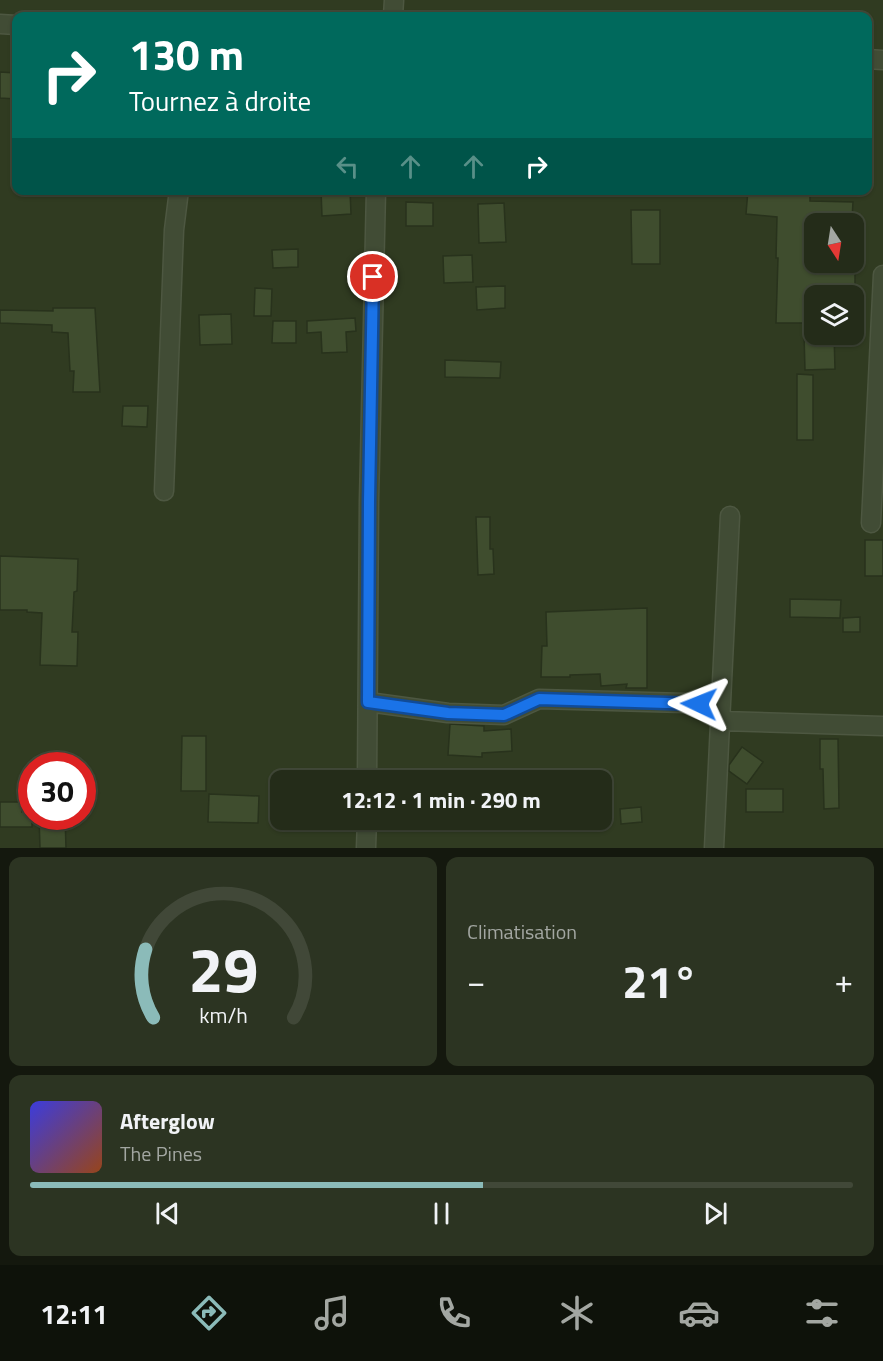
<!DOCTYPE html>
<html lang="fr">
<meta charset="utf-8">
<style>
:root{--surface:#242c19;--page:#2c3422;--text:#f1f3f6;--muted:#a3a7a2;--line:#414838;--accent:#8bbbb9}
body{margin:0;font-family:"Titillium Web",sans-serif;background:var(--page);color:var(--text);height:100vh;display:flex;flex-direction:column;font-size:22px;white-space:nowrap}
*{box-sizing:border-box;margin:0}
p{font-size:20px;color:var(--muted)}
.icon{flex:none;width:33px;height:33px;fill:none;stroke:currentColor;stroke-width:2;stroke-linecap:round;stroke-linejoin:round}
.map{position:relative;height:848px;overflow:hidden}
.sheet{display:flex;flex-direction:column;gap:9px;padding:9px;background:#14180e;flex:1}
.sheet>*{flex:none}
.top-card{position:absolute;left:12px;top:12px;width:860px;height:183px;border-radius:12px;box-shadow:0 2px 4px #0004,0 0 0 2px var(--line);background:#00695c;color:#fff;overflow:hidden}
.needle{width:39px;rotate:168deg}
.controls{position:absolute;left:804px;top:213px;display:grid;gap:12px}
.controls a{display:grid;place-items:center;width:60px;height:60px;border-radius:12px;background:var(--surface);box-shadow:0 2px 4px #0004,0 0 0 2px var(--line);font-size:30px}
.speed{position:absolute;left:18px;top:752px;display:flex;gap:12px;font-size:30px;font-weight:700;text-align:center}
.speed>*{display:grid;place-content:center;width:78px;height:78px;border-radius:50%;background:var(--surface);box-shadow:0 2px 4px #0004,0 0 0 2px var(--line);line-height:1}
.speed .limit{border:9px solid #d22;background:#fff;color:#111}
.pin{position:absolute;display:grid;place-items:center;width:51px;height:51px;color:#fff;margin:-26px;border:3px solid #fff;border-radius:50%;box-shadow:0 2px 6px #0007}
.me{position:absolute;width:66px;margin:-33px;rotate:272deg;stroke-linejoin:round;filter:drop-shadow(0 0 4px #0008)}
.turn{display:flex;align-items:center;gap:21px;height:126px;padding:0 18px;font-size:27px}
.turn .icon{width:78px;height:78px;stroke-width:2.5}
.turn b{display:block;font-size:42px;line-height:51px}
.lanes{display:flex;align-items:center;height:57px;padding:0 18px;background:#0003;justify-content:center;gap:30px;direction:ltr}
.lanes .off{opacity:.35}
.big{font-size:45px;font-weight:700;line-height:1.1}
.sheet .tile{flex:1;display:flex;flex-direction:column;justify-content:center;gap:9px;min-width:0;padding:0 21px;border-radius:12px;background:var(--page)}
.sheet .dial{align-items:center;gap:0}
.dial svg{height:156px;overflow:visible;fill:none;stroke:var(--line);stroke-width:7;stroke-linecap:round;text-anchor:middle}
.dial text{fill:var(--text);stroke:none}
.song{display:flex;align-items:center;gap:18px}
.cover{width:72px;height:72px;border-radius:9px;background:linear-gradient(135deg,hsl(240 70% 55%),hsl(20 70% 35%))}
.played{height:6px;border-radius:3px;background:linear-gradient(90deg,var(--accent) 55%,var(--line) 55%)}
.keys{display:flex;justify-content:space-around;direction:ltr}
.heat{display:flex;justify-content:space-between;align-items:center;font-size:33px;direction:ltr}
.sheet .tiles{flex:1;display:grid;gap:9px;grid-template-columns:1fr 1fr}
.tile:last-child{grid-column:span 2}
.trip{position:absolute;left:270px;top:770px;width:342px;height:60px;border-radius:12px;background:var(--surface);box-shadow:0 2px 4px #0004,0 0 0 2px var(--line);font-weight:700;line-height:60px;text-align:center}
.dock{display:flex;height:96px;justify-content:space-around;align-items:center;background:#0e120a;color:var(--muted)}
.dock .icon{width:42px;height:42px}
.dock .current{color:var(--accent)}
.dock b{font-size:27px;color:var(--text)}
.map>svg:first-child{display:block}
.building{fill:#3f4d2e;stroke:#28321c;stroke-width:1.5}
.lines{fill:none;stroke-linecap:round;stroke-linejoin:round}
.street-casing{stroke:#4d5741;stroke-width:21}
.street{stroke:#414c35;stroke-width:18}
.route-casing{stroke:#114b97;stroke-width:15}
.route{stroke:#1a73e8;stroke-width:10}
</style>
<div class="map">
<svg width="883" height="848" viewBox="0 0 883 848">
<rect width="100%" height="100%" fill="#303b21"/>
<path class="building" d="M0,72L16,73V99L0,98Z
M321,190H350L351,214L322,216Z
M748,190H810V201L853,202L852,219L814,218V262H855V288H852V296H814V323H776L778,258H776L777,217L746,214Z
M406,202L433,203V226H406Z
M504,203L506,242L479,243L478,204Z
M631,210H660V264H632Z
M298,249V267L273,268L272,250Z
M472,255L473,282L444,283L443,256Z
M505,286V308L477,310L476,287Z
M255,288L272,289L271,316H254Z
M53,308H95L100,392H73L74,371H70L68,333L52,332V325L0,323V310L53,311Z
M231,314L232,344L200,345L199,315Z
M355,318L356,331L346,332L347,352L322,353L321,332L307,333V321Z
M273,321H296V343H272Z
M804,334H834L835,369L805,370Z
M445,360L501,362L500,378L445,377Z
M797,374L813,375V440H797Z
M123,406H148L147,427L122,426Z
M476,517H490V549H493L494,574L478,575Z
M865,540H883V576H865Z
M0,556L78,559L77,591L74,592L72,632H78L77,666L40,665L42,613L27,612V610H0Z
M790,599L841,600L840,618L790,617Z
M647,608V688H626L627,684L601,686L600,674L570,675V677H541L542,646H547L546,612Z
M860,617V632H843V618Z
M450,724L484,726V731L511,729L512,751L482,753V757L448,755Z
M182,736H206V791H181Z
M820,739H838L839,808L824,809L823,769H820Z
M742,747L763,762L747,784L729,771V765Z
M746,789H783V812H746Z
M209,794L259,796L258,823L208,822Z
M0,802H22V812H32V827H0Z
M641,807L642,822L621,824L620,809Z
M39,816H65L66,848H40Z"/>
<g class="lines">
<defs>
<path id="street" d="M393,16L394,0
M0,24L16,25
M867,59L883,60
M164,491L174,230L179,190
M871,523L883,275
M368,702L448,713L504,715L539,699L721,704
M721,721L883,726
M367,780L369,501L376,190
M366,848L367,819
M714,848L730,516"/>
</defs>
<use href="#street" class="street-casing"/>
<use href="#street" class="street"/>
</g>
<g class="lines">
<defs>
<path id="route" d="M373,277L369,501L368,702L448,713L504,715L539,699L699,704"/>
</defs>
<use href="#route" class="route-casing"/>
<use href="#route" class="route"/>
</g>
</svg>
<div class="controls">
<a><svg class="needle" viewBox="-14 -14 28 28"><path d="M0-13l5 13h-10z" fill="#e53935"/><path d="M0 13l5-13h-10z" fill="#a3a7a2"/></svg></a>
<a><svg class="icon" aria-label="layers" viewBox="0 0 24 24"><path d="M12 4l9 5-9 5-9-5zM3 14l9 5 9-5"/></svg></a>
</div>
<div class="speed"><div class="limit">30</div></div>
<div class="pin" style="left:373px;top:277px;background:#d93025"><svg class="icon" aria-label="arrive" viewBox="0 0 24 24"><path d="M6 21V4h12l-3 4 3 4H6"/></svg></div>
<svg class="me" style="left:699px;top:704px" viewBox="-20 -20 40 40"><path d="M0-17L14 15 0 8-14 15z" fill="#1a73e8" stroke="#fff" stroke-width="4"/></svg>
<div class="trip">12:12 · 1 min · 290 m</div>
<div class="top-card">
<div class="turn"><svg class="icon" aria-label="right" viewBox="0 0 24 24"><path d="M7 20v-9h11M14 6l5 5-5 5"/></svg><div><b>130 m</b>Tournez à droite</div></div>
<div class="lanes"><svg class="icon off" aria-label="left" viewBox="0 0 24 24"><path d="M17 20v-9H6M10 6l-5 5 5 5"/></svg><svg class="icon off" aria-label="ahead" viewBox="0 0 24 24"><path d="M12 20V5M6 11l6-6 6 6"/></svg><svg class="icon off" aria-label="ahead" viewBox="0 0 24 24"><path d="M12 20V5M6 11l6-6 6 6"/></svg><svg class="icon" aria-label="right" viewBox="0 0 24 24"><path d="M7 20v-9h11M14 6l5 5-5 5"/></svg></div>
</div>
</div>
<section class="sheet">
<div class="tiles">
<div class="tile dial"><svg viewBox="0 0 100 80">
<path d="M14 69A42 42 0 1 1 86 69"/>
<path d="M14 69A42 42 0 0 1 10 34" stroke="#8bbbb9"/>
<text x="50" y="56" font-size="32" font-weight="700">29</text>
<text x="50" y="72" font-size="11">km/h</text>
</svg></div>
<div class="tile"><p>Climatisation</p>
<div class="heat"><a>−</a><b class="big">21°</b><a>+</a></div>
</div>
<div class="tile">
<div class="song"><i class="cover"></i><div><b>Afterglow</b><p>The Pines</p></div></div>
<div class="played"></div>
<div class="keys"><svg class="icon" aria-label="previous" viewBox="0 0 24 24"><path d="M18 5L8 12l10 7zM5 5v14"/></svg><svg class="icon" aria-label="pause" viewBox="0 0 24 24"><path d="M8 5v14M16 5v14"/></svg><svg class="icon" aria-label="next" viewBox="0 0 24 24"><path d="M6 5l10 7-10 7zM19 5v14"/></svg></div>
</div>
</div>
</section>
<nav class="dock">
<b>12:11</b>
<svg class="icon current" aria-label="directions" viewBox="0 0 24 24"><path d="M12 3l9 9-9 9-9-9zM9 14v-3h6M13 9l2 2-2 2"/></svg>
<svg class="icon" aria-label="music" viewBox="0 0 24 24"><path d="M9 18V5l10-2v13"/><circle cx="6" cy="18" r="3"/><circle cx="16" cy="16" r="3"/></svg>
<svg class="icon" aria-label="phone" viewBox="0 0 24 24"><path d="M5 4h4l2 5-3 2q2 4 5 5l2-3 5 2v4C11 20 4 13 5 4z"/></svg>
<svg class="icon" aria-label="climate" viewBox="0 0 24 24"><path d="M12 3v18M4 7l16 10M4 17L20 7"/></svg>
<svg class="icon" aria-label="car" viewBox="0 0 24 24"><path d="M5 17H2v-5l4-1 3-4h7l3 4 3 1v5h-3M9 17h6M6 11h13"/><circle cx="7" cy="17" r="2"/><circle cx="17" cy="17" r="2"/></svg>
<svg class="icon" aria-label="filters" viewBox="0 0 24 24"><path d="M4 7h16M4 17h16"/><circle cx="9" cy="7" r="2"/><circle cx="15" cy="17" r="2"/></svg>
</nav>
